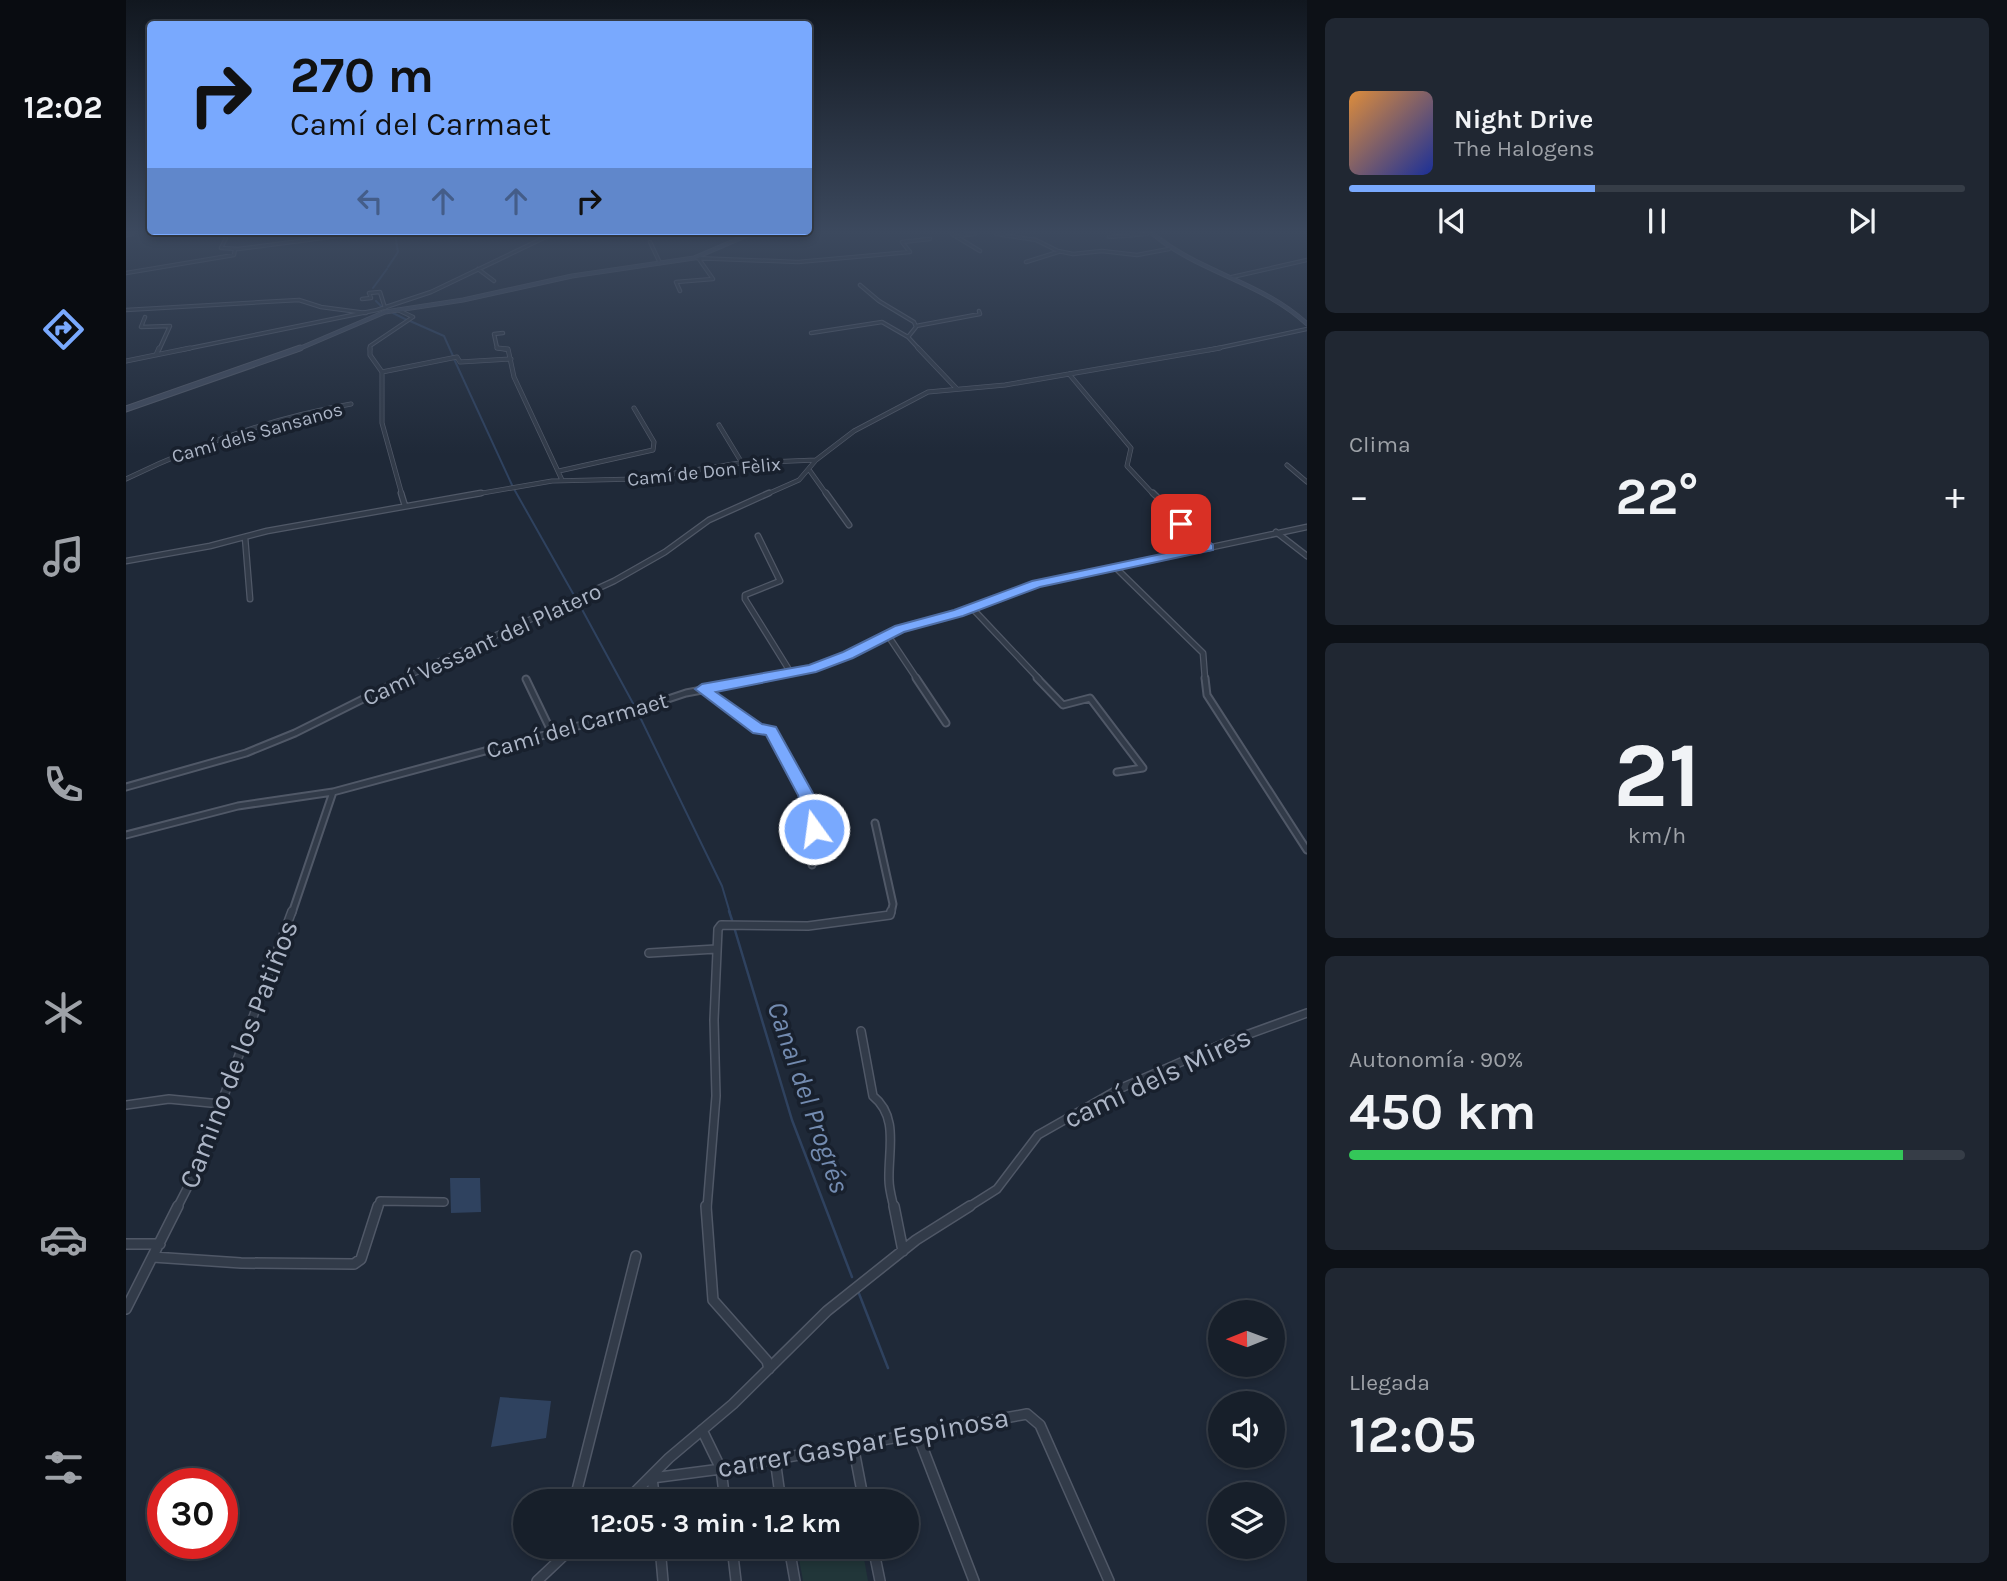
<!DOCTYPE html>
<html lang="es">
<meta charset="utf-8">
<style>
:root{--surface:#171f2a;--page:#202732;--text:#f1f3f6;--muted:#9ea2a8;--line:#363d47;--accent:#79a9fe}
body{margin:0;font-family:Karla,sans-serif;background:var(--page);color:var(--text);height:100vh;display:flex;flex-direction:column;font-size:26px;white-space:nowrap}
*{box-sizing:border-box;margin:0}
p{font-size:23px;color:var(--muted)}
.icon{flex:none;width:38px;height:38px;fill:none;stroke:currentColor;stroke-width:2;stroke-linecap:round;stroke-linejoin:round}
.map{position:relative;flex:1;overflow:hidden}
.drawer{display:flex;flex-direction:column;gap:18px;padding:18px;background:#0d1117;width:700px}
.drawer>*{flex:none}
.hud{position:absolute;left:21px;top:21px;width:665px;height:214px;border-radius:7px;box-shadow:0 4px 10px #0003,0 0 0 2px var(--line);background:#79a9fe;color:#111;overflow:hidden}
.needle{width:46px;rotate:269deg}
.buttons{position:absolute;left:1082px;top:1300px;display:grid;gap:14px}
.buttons a{display:grid;place-items:center;width:77px;height:77px;border-radius:50%;background:var(--surface);box-shadow:0 4px 10px #0003,0 0 0 2px var(--line);font-size:35px}
.speed{position:absolute;left:21px;top:1468px;display:flex;gap:14px;font-size:35px;font-weight:700;text-align:center}
.speed>*{display:grid;place-content:center;width:91px;height:91px;border-radius:50%;background:var(--surface);box-shadow:0 4px 10px #0003,0 0 0 2px var(--line);line-height:1}
.speed .limit{border:10px solid #d22;background:#fff;color:#111}
.pin{position:absolute;display:grid;place-items:center;width:60px;height:60px;color:#fff;margin:-30px;border-radius:14px;box-shadow:0 4px 10px #0006}
.me{position:absolute;width:77px;margin:-38px;rotate:346deg;stroke-linejoin:round;filter:drop-shadow(0 0 5px #0008)}
.turn{display:flex;align-items:center;gap:24px;height:147px;padding:0 28px;font-size:32px}
.turn .icon{width:91px;height:91px;stroke-width:2.5}
.turn b{display:block;font-size:49px;line-height:60px}
.lanes{display:flex;align-items:center;height:66px;padding:0 28px;background:#0003;justify-content:center;gap:35px;direction:ltr}
.lanes .off{opacity:.35}
.big{font-size:52px;font-weight:700;line-height:1.1}
.drawer .tile{flex:1;display:flex;flex-direction:column;justify-content:center;gap:10px;min-width:0;padding:0 24px;border-radius:10px;background:var(--page)}
.drawer .dial{align-items:center;gap:0}
.dial b{font-size:91px;line-height:1}
.song{display:flex;align-items:center;gap:21px}
.cover{width:84px;height:84px;border-radius:10px;background:linear-gradient(135deg,hsl(30 70% 55%),hsl(230 70% 35%))}
.played{height:7px;border-radius:4px;background:linear-gradient(90deg,var(--accent) 40%,var(--line) 40%)}
.keys{display:flex;justify-content:space-around;direction:ltr}
.heat{display:flex;justify-content:space-between;align-items:center;font-size:38px;direction:ltr}
.charge{height:10px;border-radius:5px;background:linear-gradient(90deg,#34c759 90%,var(--line) 0)}
.trip{position:absolute;left:387px;top:1489px;width:406px;height:70px;border-radius:35px;background:var(--surface);box-shadow:0 4px 10px #0003,0 0 0 2px var(--line);font-weight:700;line-height:70px;text-align:center}
main{display:flex;flex:1;min-height:0}
.tabs{display:flex;flex-direction:column;width:126px;justify-content:space-around;align-items:center;background:#090c11;color:var(--muted)}
.tabs .icon{width:49px;height:49px}
.tabs .on{color:var(--accent)}
.tabs b{font-size:32px;color:var(--text)}
.map>svg:first-child{display:block}
.green{fill:#213639}
.water{fill:#2f425f}
.lines{fill:none;stroke-linecap:round;stroke-linejoin:round}
.stream-far1{stroke:#2f425f;stroke-width:2}
.stream{stroke:#2f425f;stroke-width:2.5}
.minor-far5-casing{stroke:#505867;stroke-width:4.5}
.minor-far4-casing{stroke:#505867;stroke-width:5}
.minor-far3-casing{stroke:#505867;stroke-width:7}
.minor-far2-casing{stroke:#505867;stroke-width:9}
.minor-far1-casing{stroke:#505867;stroke-width:10}
.minor-casing{stroke:#505867;stroke-width:12}
.secondary-far1-casing{stroke:#505867;stroke-width:5}
.secondary-casing{stroke:#505867;stroke-width:7}
.minor-far5{stroke:#323b49;stroke-width:2.5}
.minor-far4{stroke:#323b49;stroke-width:3.5}
.minor-far3{stroke:#323b49;stroke-width:4.5}
.minor-far2{stroke:#323b49;stroke-width:5}
.minor-far1{stroke:#323b49;stroke-width:7}
.minor{stroke:#323b49;stroke-width:9}
.secondary-far1{stroke:#404a5c;stroke-width:3.5}
.secondary{stroke:#404a5c;stroke-width:5}
.route{fill:#79a9fe;stroke:#4f6ea5;stroke-width:2}
.labels{text-anchor:middle;stroke-width:7;stroke-linejoin:round;paint-order:stroke}
.far-street-label{font-size:19px;fill:#acb5c6;stroke:#18202d}
.street-label{font-size:23px;fill:#acb5c6;stroke:#18202d}
.near-street-label{font-size:28px;fill:#acb5c6;stroke:#18202d}
.near-water-label{font-size:28px;font-style:italic;fill:#738bb0;stroke:#18202d}
</style>
<main>
<nav class="tabs">
<b>12:02</b>
<svg class="icon on" aria-label="directions" viewBox="0 0 24 24"><path d="M12 3l9 9-9 9-9-9zM9 14v-3h6M13 9l2 2-2 2"/></svg>
<svg class="icon" aria-label="music" viewBox="0 0 24 24"><path d="M9 18V5l10-2v13"/><circle cx="6" cy="18" r="3"/><circle cx="16" cy="16" r="3"/></svg>
<svg class="icon" aria-label="phone" viewBox="0 0 24 24"><path d="M5 4h4l2 5-3 2q2 4 5 5l2-3 5 2v4C11 20 4 13 5 4z"/></svg>
<svg class="icon" aria-label="climate" viewBox="0 0 24 24"><path d="M12 3v18M4 7l16 10M4 17L20 7"/></svg>
<svg class="icon" aria-label="car" viewBox="0 0 24 24"><path d="M5 17H2v-5l4-1 3-4h7l3 4 3 1v5h-3M9 17h6M6 11h13"/><circle cx="7" cy="17" r="2"/><circle cx="17" cy="17" r="2"/></svg>
<svg class="icon" aria-label="filters" viewBox="0 0 24 24"><path d="M4 7h16M4 17h16"/><circle cx="9" cy="7" r="2"/><circle cx="15" cy="17" r="2"/></svg>
</nav>
<div class="map">
<svg width="1181" height="1581" viewBox="0 0 1181 1581">
<rect width="100%" height="100%" fill="#1f2938"/>
<path class="green" d="M679,1547H736L742,1581H677L671,1548Z"/>
<path class="water" d="M324,1178H354L355,1212L325,1213Z
M374,1397L425,1401L420,1438L365,1447Z"/>
<g class="lines">
<path class="stream-far1" d="M262,267L272,252L269,234
M247,288L261,269
M250,301L256,307
M267,313L281,320
M284,321L318,336L327,356
M328,359L386,485
M388,489L449,597
M452,602L509,707
M512,713L596,886L604,913"/>
<path class="stream" d="M603,911L606,920
M608,927L666,1120L726,1277
M732,1291L762,1368"/>
<defs>
<path id="minor-far5" d="M97,234L100,238L95,248L112,249L227,234
M826,234L854,251
M870,234L910,240L932,251L947,254L976,251L1011,255L1043,249
M227,235L251,234
M325,236L344,234
M830,236L849,234
M983,237L1021,234
M524,242L534,263
M568,258L672,262L784,252L776,242L804,239
M900,262L932,252
M352,269L368,281
M0,273L108,255L109,249
M1106,277L1181,260
M734,285L753,301L788,322L790,327L782,337L794,350
M554,291L550,282L587,279L573,259
M236,299L245,298L243,293L254,292L259,308
M0,310L173,300L195,307L240,313
M19,317L15,327L44,326L33,350
M790,326L854,314L853,311
M377,333L368,334L371,348L382,350
M685,333L756,322L782,337
M55,350L251,310L305,292L426,234
M244,350V346L287,317L272,310
M1083,350L1181,329"/>
<path id="minor-far4" d="M244,348V355L256,372V423L276,495
M371,348L382,349L388,377L436,480
M792,348L830,388
M30,355L33,348
M0,361L64,348
M256,372L331,357L334,362L385,359
M943,374L1005,448L1001,466L1028,495
M593,425L616,463
M1161,465L1181,482
M433,471L527,450L528,442L508,408
M684,471L701,495
M0,479C72,444 146,418 225,404
M345,495L426,481L510,479L614,463L690,460L728,431L802,392L879,385L1094,348
M639,495L673,480L690,460"/>
<path id="minor-far3" d="M275,493L279,506
M700,493L723,525
M1027,493L1083,548
M1150,532L1181,556
M632,536L654,581L619,595V599L665,673
M119,537L124,599
M0,561L84,546L141,531L355,493
M990,568L1077,653L1079,679
M846,608L913,679
M761,634L791,679
M275,679L488,581L539,552L583,520L643,493
M631,679L685,669L722,655L773,629L833,613L911,584L1181,527"/>
<path id="minor-far2" d="M790,678L820,723
M911,678L937,705L964,698L1017,768L991,772
M1079,678L1081,695L1181,850
M400,679L426,733
M576,689L633,729L645,731C667,775 695,813 686,865
M0,787L120,753L169,733L279,678
M749,823L767,904L765,913
M0,835L112,806L207,792L500,713L560,693L640,678
M166,913L207,792"/>
<path id="minor-far1" d="M523,953L590,949
M735,1031L747,1096C773,1117 762,1150 763,1180C763,1189 766,1199 768,1208
M0,1105L43,1099L95,1104
M51,1208L71,1169L166,911
M252,1208L254,1201L318,1202
M581,1208L590,1096L588,1020L592,929L595,925L682,926L764,915L765,911
M841,1208L871,1189L912,1135L993,1089L1101,1042L1181,1013"/>
<path id="minor" d="M580,1206L587,1300L641,1361L643,1369
M768,1206L777,1251
M0,1244H34
M27,1257L115,1263L228,1264L235,1259L252,1206
M0,1309L52,1206
M576,1430L595,1469L599,1502
M791,1433L848,1581
M727,1445L738,1502
M649,1459L655,1502
M448,1502L510,1256
M499,1502L543,1458L607,1404L701,1311L790,1240L844,1206
M529,1502L526,1478L595,1469L901,1414L914,1425L983,1581
M534,1547L537,1581
M606,1547L610,1581
M663,1547L669,1581
M747,1547L754,1581
M411,1581L447,1547"/>
<path id="secondary-far1" d="M1027,234C1074,273 1136,282 1181,324
M0,235L6,234
M170,350L259,312L337,300L446,276L568,258L624,234"/>
<path id="secondary" d="M0,409L174,348"/>
</defs>
<use href="#minor-far5" class="minor-far5-casing"/>
<use href="#minor-far4" class="minor-far4-casing"/>
<use href="#minor-far3" class="minor-far3-casing"/>
<use href="#minor-far2" class="minor-far2-casing"/>
<use href="#minor-far1" class="minor-far1-casing"/>
<use href="#minor" class="minor-casing"/>
<use href="#secondary-far1" class="secondary-far1-casing"/>
<use href="#secondary" class="secondary-casing"/>
<use href="#minor-far5" class="minor-far5"/>
<use href="#minor-far4" class="minor-far4"/>
<use href="#minor-far3" class="minor-far3"/>
<use href="#minor-far2" class="minor-far2"/>
<use href="#minor-far1" class="minor-far1"/>
<use href="#minor" class="minor"/>
<use href="#secondary-far1" class="secondary-far1"/>
<use href="#secondary" class="secondary"/>
</g>
<linearGradient id="sky" x2="0" y2="1"><stop stop-color="#11171f"/><stop offset="0.51" stop-color="#3c495e"/><stop offset="1" stop-color="#3c495e" stop-opacity="0"/></linearGradient>
<rect width="1181" height="455" fill="url(#sky)"/>
<path class="route" d="M1050,521H1059L1087,545V550L914,587L837,616L778,632L727,658L690,672L590,692L636,724L650,727L688,795L696,829L694,833H682L672,795L640,735L627,733L569,689L576,684L683,665L717,652L769,626L828,610L906,581L1074,546L1050,526Z"/>
<g class="labels">
<g class="far-street-label">
<text transform="translate(131 432) rotate(-16)" y="7">Camí dels Sansanos</text>
<text transform="translate(578 471) rotate(-6)" y="7">Camí de Don Fèlix</text>
</g>
<g class="street-label">
<text transform="translate(356 644) rotate(-25)" y="8">Camí Vessant del Platero</text>
<text transform="translate(451 725) rotate(-16)" y="8">Camí del Carmaet</text>
</g>
<g class="near-street-label">
<text transform="translate(112 1054) rotate(-69)" y="10">Camino de los Patiños</text>
<text transform="translate(1031 1077) rotate(-25)" y="10">camí dels Mires</text>
<text transform="translate(737 1442) rotate(-10)" y="10">carrer Gaspar Espinosa</text>
</g>
<g class="near-water-label">
<text transform="translate(683 1097) rotate(71)" y="10">Canal del Progrés</text>
</g>
</g>
</svg>
<div class="buttons">
<a><svg class="needle" viewBox="-14 -14 28 28"><path d="M0-13l5 13h-10z" fill="#e53935"/><path d="M0 13l5-13h-10z" fill="#9ea2a8"/></svg></a>
<a><svg class="icon" aria-label="sound" viewBox="0 0 24 24"><path d="M4 9h4l5-4v14l-5-4H4zM17 9q2 3 0 6"/></svg></a>
<a><svg class="icon" aria-label="layers" viewBox="0 0 24 24"><path d="M12 4l9 5-9 5-9-5zM3 14l9 5 9-5"/></svg></a>
</div>
<div class="speed"><div class="limit">30</div></div>
<div class="pin" style="left:1055px;top:524px;background:#d93025"><svg class="icon" aria-label="arrive" viewBox="0 0 24 24"><path d="M6 21V4h12l-3 4 3 4H6"/></svg></div>
<svg class="me" style="left:688px;top:829px" viewBox="-20 -20 40 40"><circle r="17" fill="#79a9fe" stroke="#fff" stroke-width="3"/><path d="M0-11L8 9 0 5-8 9z" fill="#fff"/></svg>
<div class="trip">12:05 · 3 min · 1.2 km</div>
<div class="hud">
<div class="turn"><svg class="icon" aria-label="right" viewBox="0 0 24 24"><path d="M7 20v-9h11M14 6l5 5-5 5"/></svg><div><b>270 m</b>Camí del Carmaet</div></div>
<div class="lanes"><svg class="icon off" aria-label="left" viewBox="0 0 24 24"><path d="M17 20v-9H6M10 6l-5 5 5 5"/></svg><svg class="icon off" aria-label="ahead" viewBox="0 0 24 24"><path d="M12 20V5M6 11l6-6 6 6"/></svg><svg class="icon off" aria-label="ahead" viewBox="0 0 24 24"><path d="M12 20V5M6 11l6-6 6 6"/></svg><svg class="icon" aria-label="right" viewBox="0 0 24 24"><path d="M7 20v-9h11M14 6l5 5-5 5"/></svg></div>
</div>
</div>
<section class="drawer">
<div class="tile">
<div class="song"><i class="cover"></i><div><b>Night Drive</b><p>The Halogens</p></div></div>
<div class="played"></div>
<div class="keys"><svg class="icon" aria-label="previous" viewBox="0 0 24 24"><path d="M18 5L8 12l10 7zM5 5v14"/></svg><svg class="icon" aria-label="pause" viewBox="0 0 24 24"><path d="M8 5v14M16 5v14"/></svg><svg class="icon" aria-label="next" viewBox="0 0 24 24"><path d="M6 5l10 7-10 7zM19 5v14"/></svg></div>
</div>
<div class="tile"><p>Clima</p>
<div class="heat"><a>−</a><b class="big">22°</b><a>+</a></div>
</div>
<div class="tile dial"><b>21</b><p>km/h</p></div>
<div class="tile"><p>Autonomía · 90%</p><b class="big">450 km</b><div class="charge"></div></div>
<div class="tile"><p>Llegada</p><b class="big">12:05</b></div>
</section>
</main>
